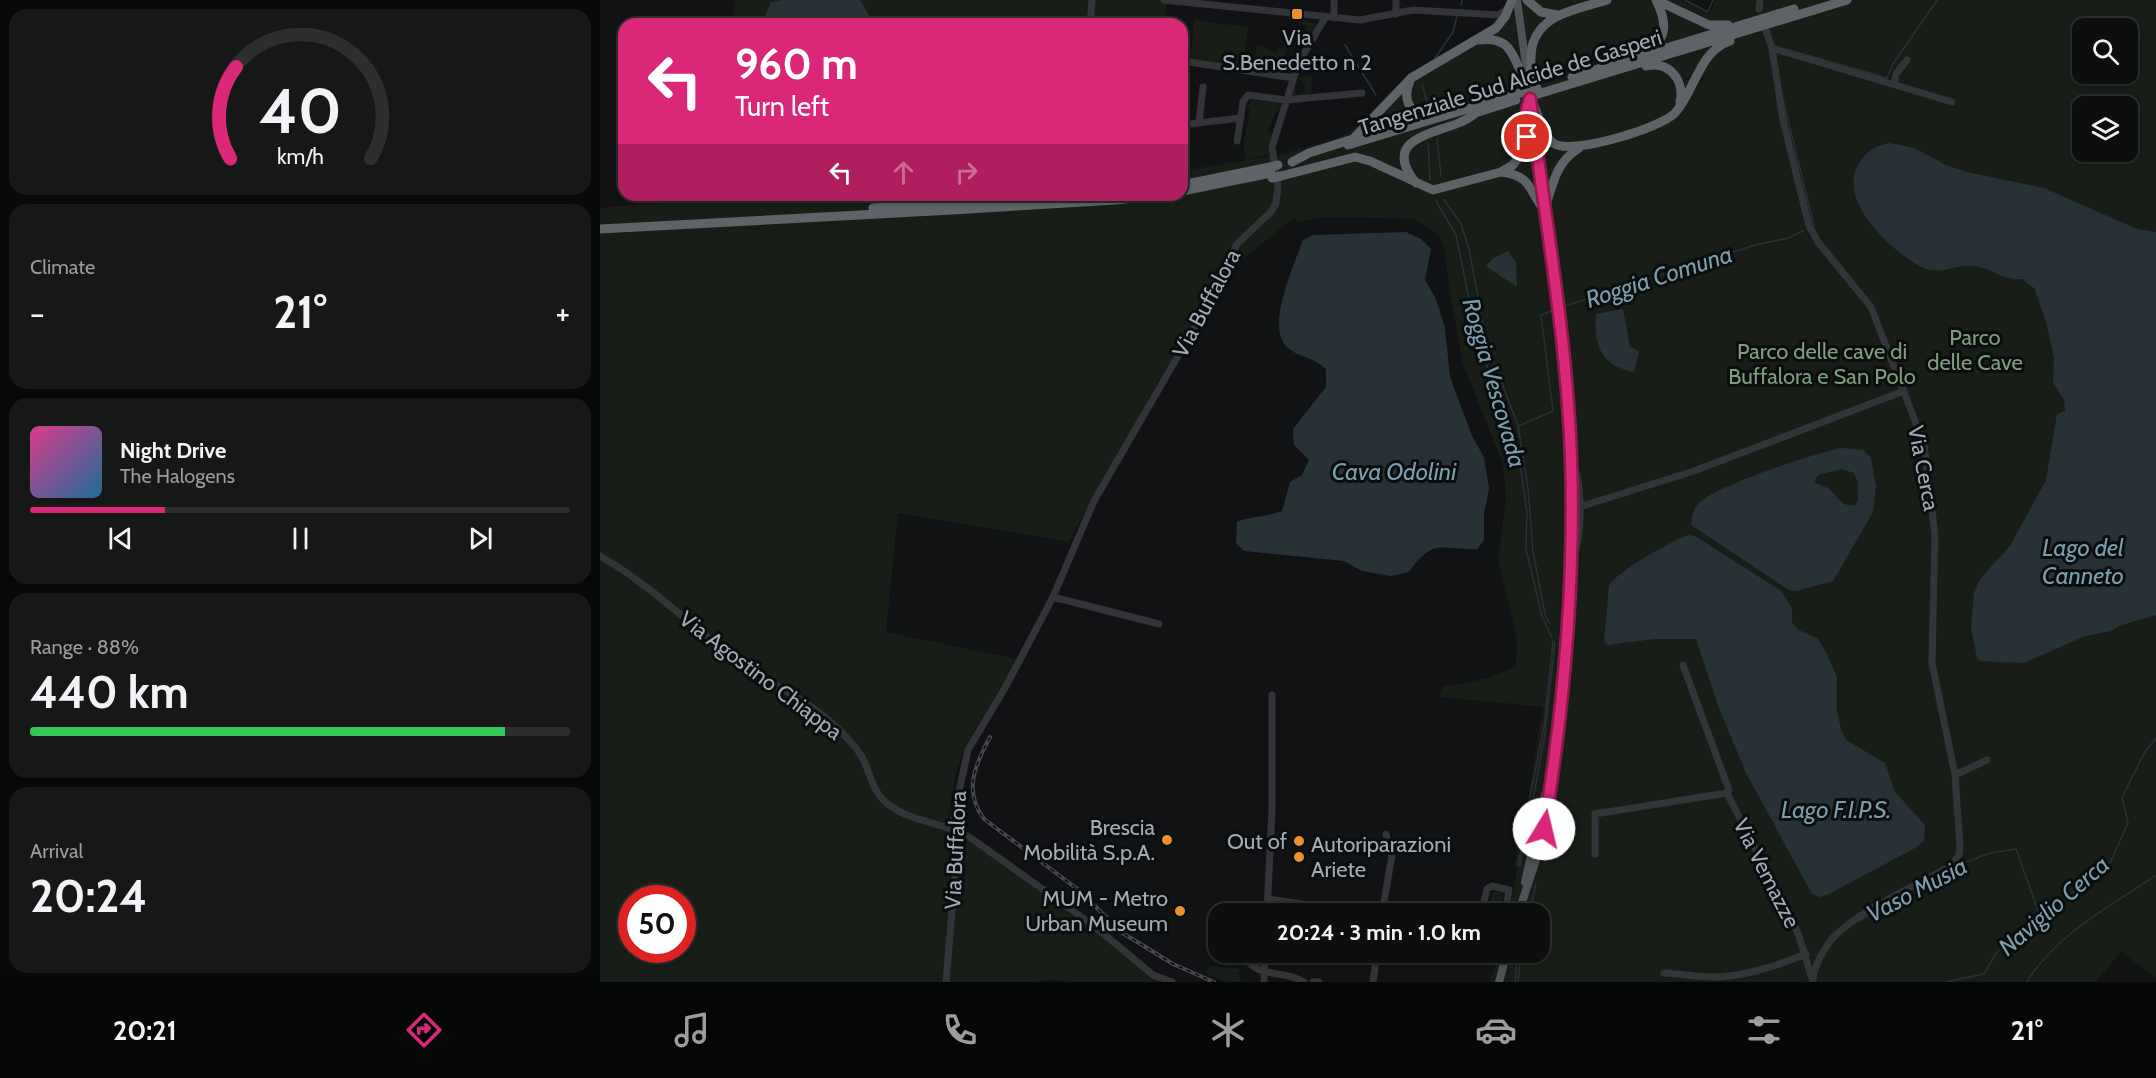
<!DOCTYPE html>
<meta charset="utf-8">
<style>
:root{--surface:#0d0e0e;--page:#161717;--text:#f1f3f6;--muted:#9a9c9e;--line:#2d2e2e;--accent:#db2777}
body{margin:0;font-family:Cabin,sans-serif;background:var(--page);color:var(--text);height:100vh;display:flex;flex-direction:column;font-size:22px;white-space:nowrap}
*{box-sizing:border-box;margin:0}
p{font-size:20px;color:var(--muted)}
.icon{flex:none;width:33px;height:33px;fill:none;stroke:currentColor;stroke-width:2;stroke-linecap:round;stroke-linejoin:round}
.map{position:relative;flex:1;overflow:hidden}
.side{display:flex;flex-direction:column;gap:9px;padding:9px;background:#070808;width:600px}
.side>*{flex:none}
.guide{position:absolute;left:18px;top:18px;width:570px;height:183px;border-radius:18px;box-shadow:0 2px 4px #0004,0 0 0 2px var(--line);background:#db2777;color:#fff;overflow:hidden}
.tools{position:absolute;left:1472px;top:18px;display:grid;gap:12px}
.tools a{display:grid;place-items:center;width:66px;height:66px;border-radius:12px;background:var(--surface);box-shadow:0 2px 4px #0004,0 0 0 2px var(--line);font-size:30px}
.speed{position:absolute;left:18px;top:885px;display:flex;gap:12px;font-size:30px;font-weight:700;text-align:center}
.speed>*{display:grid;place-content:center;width:78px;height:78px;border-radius:50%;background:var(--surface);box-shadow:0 2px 4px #0004,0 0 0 2px var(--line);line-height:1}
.speed .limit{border:9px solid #d22;background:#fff;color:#111}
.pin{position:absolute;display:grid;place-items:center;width:51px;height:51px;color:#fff;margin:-26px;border:3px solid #fff;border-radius:50%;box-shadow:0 2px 6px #0007}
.me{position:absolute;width:66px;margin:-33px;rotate:9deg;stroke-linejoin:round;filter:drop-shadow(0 0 4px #0008)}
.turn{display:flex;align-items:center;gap:21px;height:126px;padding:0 18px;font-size:27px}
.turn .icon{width:78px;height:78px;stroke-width:2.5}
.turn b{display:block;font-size:42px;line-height:51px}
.lanes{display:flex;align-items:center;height:57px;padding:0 18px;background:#0003;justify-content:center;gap:30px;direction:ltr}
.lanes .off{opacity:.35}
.big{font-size:45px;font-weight:700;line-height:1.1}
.side .widget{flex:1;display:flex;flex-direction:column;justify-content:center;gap:9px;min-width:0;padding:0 21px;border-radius:18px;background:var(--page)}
.side .dial{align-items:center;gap:0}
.dial svg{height:156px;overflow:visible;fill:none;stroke:var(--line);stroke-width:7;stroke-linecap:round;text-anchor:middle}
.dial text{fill:var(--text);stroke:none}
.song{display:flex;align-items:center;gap:18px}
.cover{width:72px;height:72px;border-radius:9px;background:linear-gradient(135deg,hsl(330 70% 55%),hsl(200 70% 35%))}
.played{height:6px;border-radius:3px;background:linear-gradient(90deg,var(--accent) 25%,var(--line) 25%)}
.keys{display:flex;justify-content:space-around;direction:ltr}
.heat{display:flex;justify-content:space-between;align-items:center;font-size:33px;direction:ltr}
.charge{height:9px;border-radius:4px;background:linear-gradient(90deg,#34c759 88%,var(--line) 0)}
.trip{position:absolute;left:608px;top:903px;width:342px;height:60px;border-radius:18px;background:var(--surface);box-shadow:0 2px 4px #0004,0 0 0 2px var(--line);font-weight:700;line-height:60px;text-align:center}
.tabs{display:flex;height:96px;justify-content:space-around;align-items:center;background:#050606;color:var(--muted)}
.tabs .icon{width:42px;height:42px}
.tabs .selected{color:var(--accent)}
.tabs b{font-size:27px;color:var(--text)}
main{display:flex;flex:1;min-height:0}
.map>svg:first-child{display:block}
.green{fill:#181d18;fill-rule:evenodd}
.water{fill:#283236;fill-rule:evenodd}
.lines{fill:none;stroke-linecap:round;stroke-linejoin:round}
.stream{stroke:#283236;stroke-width:1.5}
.minor{stroke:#333438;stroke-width:7}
.major{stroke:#4f5257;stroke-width:8}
.highway{stroke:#5f6368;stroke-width:9}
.rail-casing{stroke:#46484d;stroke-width:4}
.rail{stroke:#0c0d0e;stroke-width:1.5;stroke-dasharray:4.5;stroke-linecap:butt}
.highway-bridge{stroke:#5f6368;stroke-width:9}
.route-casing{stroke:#8e194d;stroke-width:15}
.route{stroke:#db2777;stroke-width:10}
.poi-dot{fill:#eb9031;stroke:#0c0d0e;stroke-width:2}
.labels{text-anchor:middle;stroke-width:6;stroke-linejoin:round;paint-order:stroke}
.poi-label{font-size:22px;fill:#a3aab3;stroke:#0c0d0e;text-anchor:end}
.street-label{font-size:22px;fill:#a3aab3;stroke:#0c0d0e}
.park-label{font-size:22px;fill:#7e9e7b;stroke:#0c0d0e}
.water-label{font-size:24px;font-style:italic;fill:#7b9eae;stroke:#0c0d0e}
</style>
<main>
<section class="side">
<div class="widget dial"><svg viewBox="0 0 100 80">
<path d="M14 69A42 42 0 1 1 86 69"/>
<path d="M14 69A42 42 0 0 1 17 22" stroke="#db2777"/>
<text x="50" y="56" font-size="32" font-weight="700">40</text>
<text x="50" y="72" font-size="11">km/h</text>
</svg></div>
<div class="widget"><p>Climate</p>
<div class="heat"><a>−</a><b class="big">21°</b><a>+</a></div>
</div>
<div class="widget">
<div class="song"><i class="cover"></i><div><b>Night Drive</b><p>The Halogens</p></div></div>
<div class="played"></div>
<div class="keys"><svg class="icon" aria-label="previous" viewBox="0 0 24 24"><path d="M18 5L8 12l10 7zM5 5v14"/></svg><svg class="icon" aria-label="pause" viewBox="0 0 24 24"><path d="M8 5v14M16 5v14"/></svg><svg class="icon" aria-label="next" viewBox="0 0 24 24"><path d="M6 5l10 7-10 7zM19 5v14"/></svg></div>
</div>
<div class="widget"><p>Range · 88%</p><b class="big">440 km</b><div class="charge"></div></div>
<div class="widget"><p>Arrival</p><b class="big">20:24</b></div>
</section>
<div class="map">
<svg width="1556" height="982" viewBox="0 0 1556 982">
<rect width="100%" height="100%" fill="#111213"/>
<path class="green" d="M136,0H580L579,6L567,4L564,24H132Z
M912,0H923L930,9L941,16L944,11L931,0H1081L1110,14L1115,0H1556V977L1521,952L1496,982H889L897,961L890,960L892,953L939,952V914L909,913L918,866L914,865L917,853L912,834L922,836L943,707L839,697L842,687C863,682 901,680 916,663L917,639L898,559L906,498L903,464L863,364L849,289L845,250L839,235L814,219L740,217L717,218L701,222L693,219L638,263L623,264L598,316L560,379L469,542L298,513L286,632L417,659L391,709L365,748L356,772L348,818L361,834L493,926L550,977L566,982H470L453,979L437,982H0V208L59,203L62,195H582V171L683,154L735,139L751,131L808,76L887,29ZM1482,28H1527V74H1482ZM1482,106H1527V152H1482ZM32,898H82V950H32Z
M594,20L648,27L643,68L590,59Z
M703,20L718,24L707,42L702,41L708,25L702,24Z
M679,41L688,42L683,64L655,57L657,44L676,52L678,48L684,49L685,44Z
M712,76L711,95L691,97L695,83L696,95L705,92L703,80L696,79Z
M652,100L680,104L679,111H675L668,132L673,133L668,155L645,160L644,144L650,109L646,108Z
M895,891L901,892L904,895L898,913H887L892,894Z
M609,966L641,969L642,970L638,972L641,982H627L606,974Z"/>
<path class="water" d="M182,0H260L274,24H161L171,2Z
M1290,143L1314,148L1346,165L1367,172L1444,188L1537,229L1556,232V615L1518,626L1511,631L1485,636L1424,663L1380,661L1377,658L1371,627L1374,593L1381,578L1410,546L1446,480L1457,414L1465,411L1464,400L1453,382L1454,358L1446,321L1434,288L1422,279C1399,280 1395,269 1374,266C1358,264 1339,275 1324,268C1294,254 1237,202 1258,165C1266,151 1275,146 1290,143Z
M806,232L821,239L831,249L825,280L836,299L845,328L850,377L872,436L884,457L889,488L884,514V540L877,549C840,551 835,536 809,572L791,576L762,571L744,561L644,551L636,543L637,522C652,516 667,517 682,511L690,482L702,475L709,460L694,445L693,429L726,387V369C712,356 696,357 686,346C666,325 695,263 703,240L713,235Z
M908,251L916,262L917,287L886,266L893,258Z
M1023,309L1030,347L1039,351L1034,372C1001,366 993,344 996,314Z
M1241,448L1263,450L1271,458L1276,486L1273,512L1233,581L1196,591L1189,590L1091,525C1092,517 1093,509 1099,503C1117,485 1213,454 1241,448ZM1242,469L1254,473L1258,483V500L1255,505C1241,508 1238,496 1229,489C1225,486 1218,484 1214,482L1218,475Z
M1088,535L1095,536L1181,591L1192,608V622L1197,629L1218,639L1226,652L1237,677V711L1241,729L1246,740L1285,763L1295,792L1325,825L1324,841L1315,848L1229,894L1220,897L1212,894L1146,773L1119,708L1096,639H1054L1008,645L1004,642L1009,586C1017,571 1070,542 1088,535Z"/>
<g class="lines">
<path class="stream" d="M1085,0L1108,12L1113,0
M861,5L862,0
M745,45L776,95
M1189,50L1287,78L1293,64L1337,0
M835,58L853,32L857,16
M822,84L828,105
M1183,99L1214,226
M794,110L800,118
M837,139L841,176
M828,143L830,180
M844,200L861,224L869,249L886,341L918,426L928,488L933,552L945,614L949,623
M836,201L856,235L877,339L911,431L921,470L927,512L926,549L942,616L952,638
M962,307L1155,245L1188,238L1203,231
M919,426L953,411L941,315L954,310
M924,827L944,727L953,641
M928,827L945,734L955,642
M918,866L923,837
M920,866L925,838
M1355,866L1390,853L1416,849L1440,916
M929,914L936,884
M1259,921L1312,890
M915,982L917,959
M918,982L921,952
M1346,982L1384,974L1397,952L1510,863L1528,823L1522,797L1545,752L1556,738
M1427,982C1456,934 1511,906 1556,875"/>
<path class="minor" d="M564,0L760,20L813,10L899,15L908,8
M1159,9L1160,0
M796,14V0
M734,18V0
M490,24L492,0
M1166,31L1172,48L1183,120L1209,226L1218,242L1271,307L1324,444L1335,535L1332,663L1355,775L1360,847L1359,855L1351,866C1319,884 1263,909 1238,933C1227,942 1212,968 1213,982
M1172,48L1352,102
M589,62L694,78
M1294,83L1296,74L1307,60
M599,123L603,87
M589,124L641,118
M637,141L643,102L648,95L686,100L762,93
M979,507L1094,471L1304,391
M0,556C53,586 95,631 145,665C175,686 209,701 235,726C245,736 256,746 262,757C271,774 272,792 288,804C310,822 343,822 368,836L493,925L553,975L572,982
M971,561C983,538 983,485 972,461
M453,597L559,624
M1083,665L1129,790L1127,793L1198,933L1212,979
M1355,775L1387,760
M995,854V814L1127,793
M668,899L769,914
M667,914L672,809V695
M782,914L792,855L786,834
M881,914L887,889L892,886L909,890L905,914
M640,952C660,982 678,967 704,982
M1064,973C1083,974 1102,978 1120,977C1150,975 1179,965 1206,954
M664,981L665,952
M346,982L355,876L354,815L368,750L405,688L453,597L494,501L604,311L637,244L671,212L676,203L678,186L672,147L698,64L725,18
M713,982H719
M773,982L777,952"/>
<path class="major" d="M917,0L928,80
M925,882L945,795
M918,914L935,863L947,807L965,663L972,536L971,459L964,354L931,104
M899,982L907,952"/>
<path class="highway" d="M927,0L941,12L957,15
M1056,0L1109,25H1128
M879,40C916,35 912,63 928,84
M1045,50C1070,40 1066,20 1056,0
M1046,66C1069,60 1085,81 1080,102
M972,77L1194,9
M810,81C801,101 812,119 834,115
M928,84C932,72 930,59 932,47C940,13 979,9 1007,0
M938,94L1247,0
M930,99C940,113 939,132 953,143C970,156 1061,128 1075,113C1095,91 1099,51 1130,41
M872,114L916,100
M748,145L920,93
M692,162L709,153L753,139L811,78L896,28L905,17L912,0
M901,172C932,176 928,189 944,210
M681,176L755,157L770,161L833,190L901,172L913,165L924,150L927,110L930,99
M816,183C780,139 834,134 861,122C866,120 872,116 877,112
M582,185L670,167
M582,191L671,173
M273,208L435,199
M944,210C954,184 954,164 979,148
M0,229L352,210L516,200L560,195"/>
<defs>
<path id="rail" d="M390,737C375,765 363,791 384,819L480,891L521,932L573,964L614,982"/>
</defs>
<use href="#rail" class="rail-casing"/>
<use href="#rail" class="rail"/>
<path class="highway-bridge" d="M920,93L937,88
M670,167L678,165
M672,178L681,176"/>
</g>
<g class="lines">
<defs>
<path id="route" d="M927,137V110L930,99C945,219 967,338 971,459C975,583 964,707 944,829"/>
</defs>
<use href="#route" class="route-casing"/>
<use href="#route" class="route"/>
</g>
<g class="poi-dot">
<rect x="691" y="8" width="12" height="12" rx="3"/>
<circle cx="567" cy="840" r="6"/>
<circle cx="699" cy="841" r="6"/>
<circle cx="699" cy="857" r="6"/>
<circle cx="580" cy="911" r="6"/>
</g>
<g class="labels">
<g class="poi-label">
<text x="697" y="45" text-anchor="middle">Via<tspan x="697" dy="25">S.Benedetto n 2</tspan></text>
<text x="555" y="835">Brescia<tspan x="555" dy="25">Mobilità S.p.A.</tspan></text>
<text x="687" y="849">Out of</text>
<text x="711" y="852" text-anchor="start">Autoriparazioni<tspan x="711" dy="25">Ariete</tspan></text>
<text x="568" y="906">MUM - Metro<tspan x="568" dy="25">Urban Museum</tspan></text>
</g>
<g class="street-label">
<text transform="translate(910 82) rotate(-17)" y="8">Tangenziale Sud Alcide de Gasperi</text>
<text transform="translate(606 303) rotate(-62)" y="8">Via Buffalora</text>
<text transform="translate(1324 468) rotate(79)" y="8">Via Cerca</text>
<text transform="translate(161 675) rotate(37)" y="8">Via Agostino Chiappa</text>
<text transform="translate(355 850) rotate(-87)" y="8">Via Buffalora</text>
<text transform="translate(1167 873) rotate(63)" y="8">Via Vemazze</text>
</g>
<g class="park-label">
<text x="1375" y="345">Parco<tspan x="1375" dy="25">delle Cave</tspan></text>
<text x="1222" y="359">Parco delle cave di<tspan x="1222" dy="25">Buffalora e San Polo</tspan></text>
</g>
<g class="water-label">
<text transform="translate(1059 277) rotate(-18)" y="8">Roggia Comuna</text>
<text transform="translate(894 383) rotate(74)" y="8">Roggia Vescovada</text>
<text x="794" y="480">Cava Odolini</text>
<text x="1483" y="556">Lago del<tspan x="1483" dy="28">Canneto</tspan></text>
<text x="1236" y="818">Lago F.I.P.S.</text>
<text transform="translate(1317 890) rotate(-28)" y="8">Vaso Musia</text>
<text transform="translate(1454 906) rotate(-41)" y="8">Naviglio Cerca</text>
</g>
</g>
</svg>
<div class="tools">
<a><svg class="icon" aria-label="search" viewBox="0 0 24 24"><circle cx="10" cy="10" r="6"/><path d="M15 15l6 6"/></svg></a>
<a><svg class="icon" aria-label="layers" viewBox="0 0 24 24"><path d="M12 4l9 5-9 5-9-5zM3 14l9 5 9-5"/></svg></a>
</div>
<div class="speed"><div class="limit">50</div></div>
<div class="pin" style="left:927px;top:137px;background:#d93025"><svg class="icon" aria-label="arrive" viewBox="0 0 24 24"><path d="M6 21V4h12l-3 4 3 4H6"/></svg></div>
<svg class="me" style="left:944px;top:829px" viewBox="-20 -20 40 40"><circle r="19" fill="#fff"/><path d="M0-13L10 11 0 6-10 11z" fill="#db2777"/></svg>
<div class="trip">20:24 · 3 min · 1.0 km</div>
<div class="guide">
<div class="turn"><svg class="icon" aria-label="left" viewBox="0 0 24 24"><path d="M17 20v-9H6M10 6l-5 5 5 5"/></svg><div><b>960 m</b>Turn left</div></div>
<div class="lanes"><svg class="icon" aria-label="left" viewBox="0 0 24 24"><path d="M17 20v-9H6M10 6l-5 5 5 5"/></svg><svg class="icon off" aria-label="ahead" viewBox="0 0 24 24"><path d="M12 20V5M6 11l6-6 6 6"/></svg><svg class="icon off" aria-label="right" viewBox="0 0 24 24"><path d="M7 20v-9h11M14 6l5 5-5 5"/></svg></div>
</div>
</div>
</main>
<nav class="tabs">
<b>20:21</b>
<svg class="icon selected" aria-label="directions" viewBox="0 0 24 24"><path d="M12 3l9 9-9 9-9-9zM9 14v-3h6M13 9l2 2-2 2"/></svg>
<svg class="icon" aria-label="music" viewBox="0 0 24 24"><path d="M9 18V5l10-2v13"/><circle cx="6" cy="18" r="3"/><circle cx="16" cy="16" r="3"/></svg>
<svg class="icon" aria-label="phone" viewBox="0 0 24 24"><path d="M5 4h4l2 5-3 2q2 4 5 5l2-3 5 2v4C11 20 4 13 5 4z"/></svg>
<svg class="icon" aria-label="climate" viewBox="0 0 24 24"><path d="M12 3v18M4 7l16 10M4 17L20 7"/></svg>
<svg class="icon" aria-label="car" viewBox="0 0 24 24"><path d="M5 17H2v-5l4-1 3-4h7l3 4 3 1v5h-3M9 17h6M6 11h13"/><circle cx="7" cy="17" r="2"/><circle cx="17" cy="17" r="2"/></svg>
<svg class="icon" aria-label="filters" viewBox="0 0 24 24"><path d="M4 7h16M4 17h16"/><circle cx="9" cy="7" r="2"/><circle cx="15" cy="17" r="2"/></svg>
<b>21°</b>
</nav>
